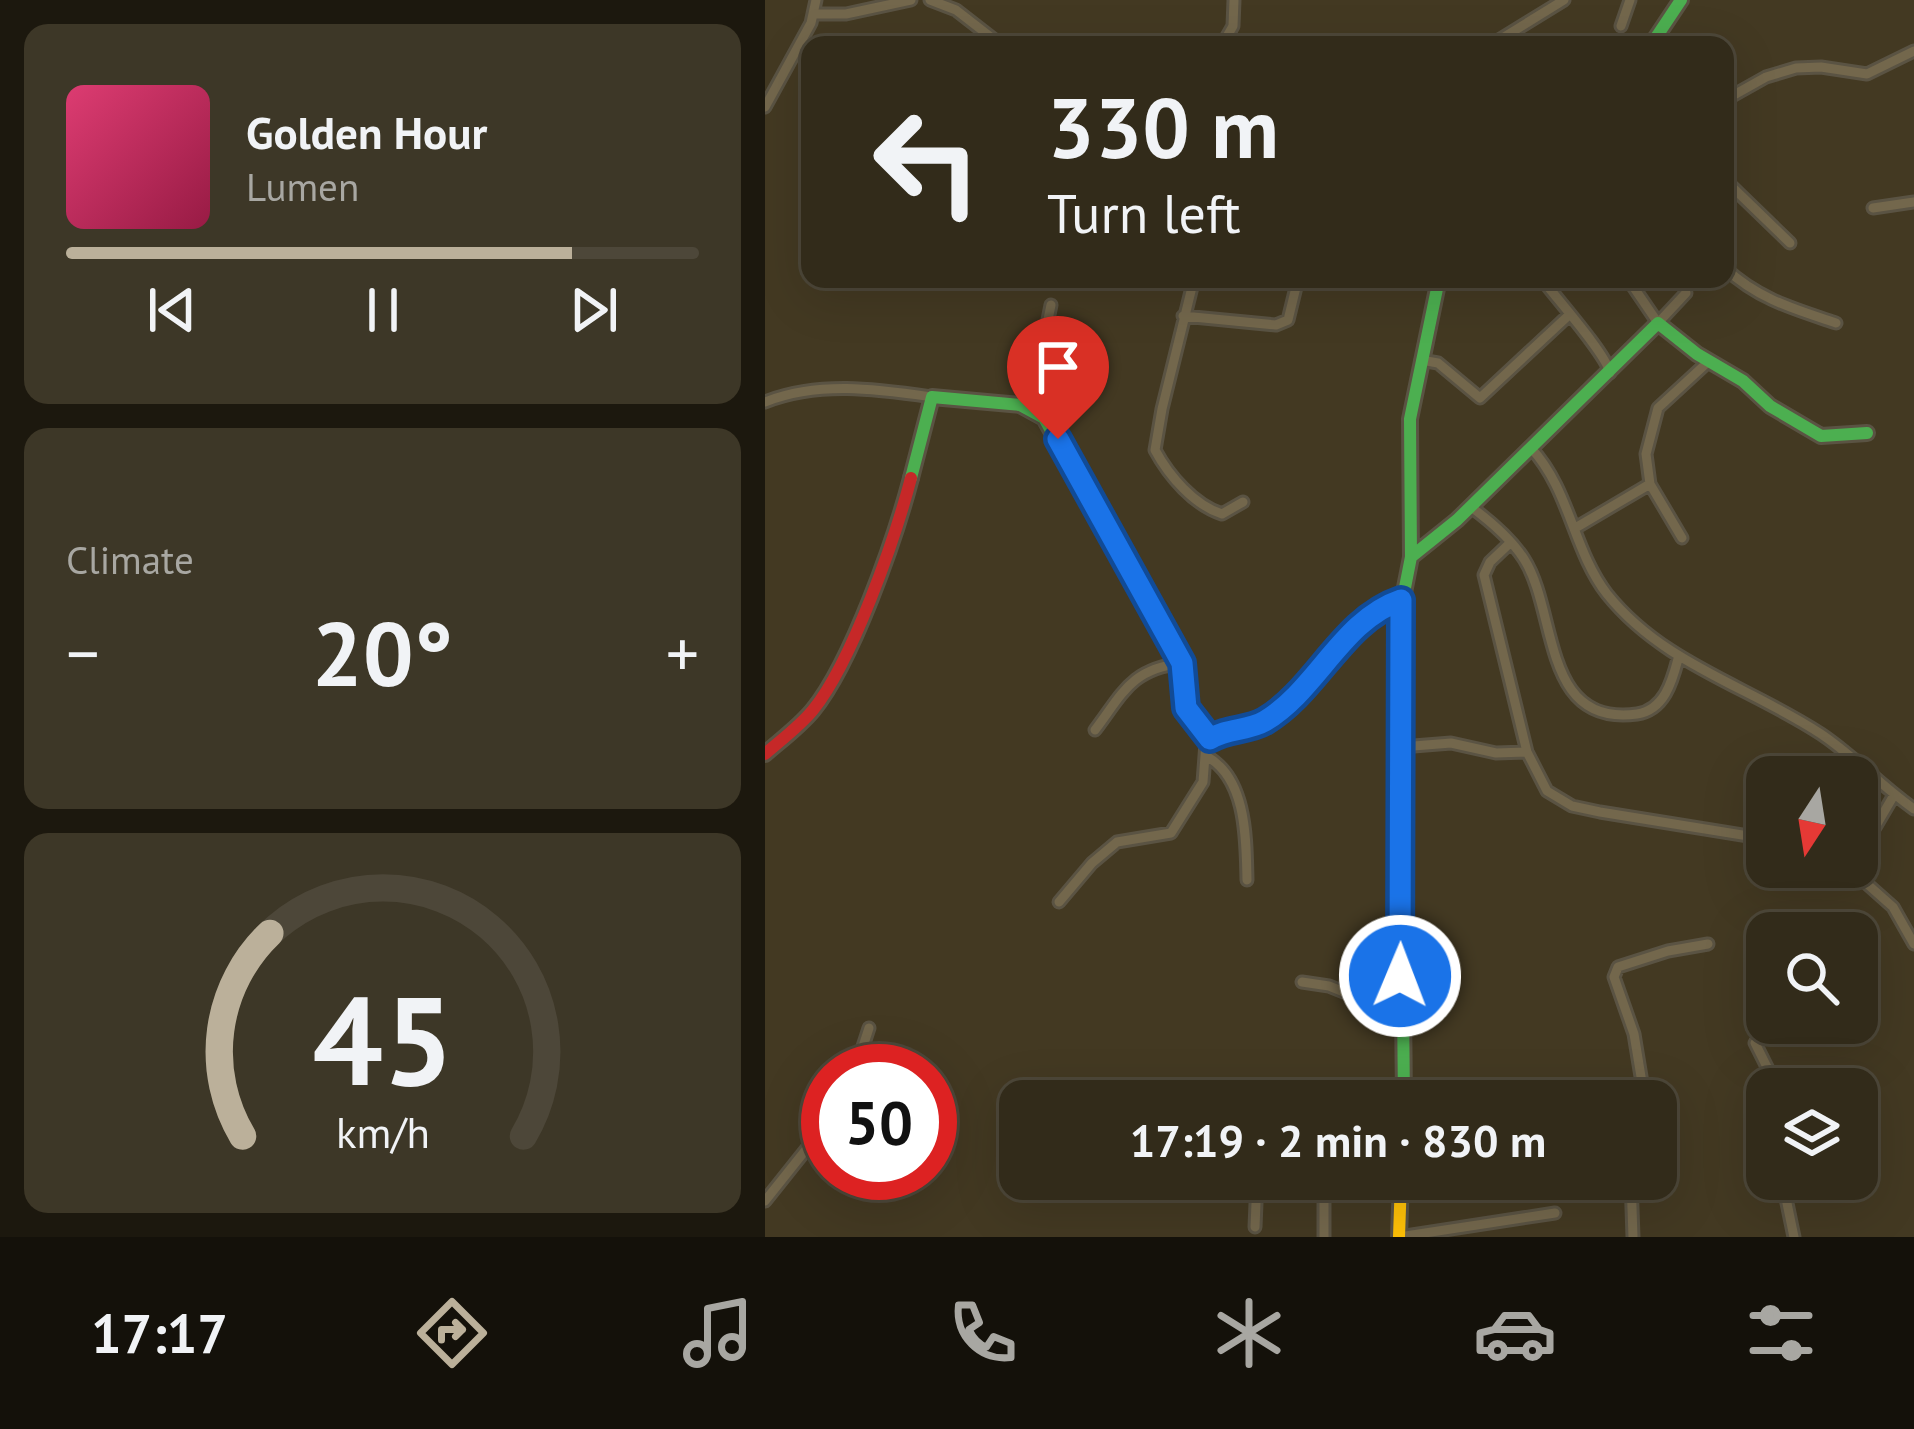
<!DOCTYPE html>
<meta charset="utf-8">
<style>
:root{--surface:#322b1a;--page:#3d3727;--text:#f1f3f6;--muted:#a8a7a2;--line:#4d4739;--accent:#bbb09a}
body{margin:0;font-family:"PT Sans",sans-serif;background:var(--page);color:var(--text);height:100vh;display:flex;flex-direction:column;font-size:45px;white-space:nowrap}
*{box-sizing:border-box;margin:0}
p{font-size:39px;color:var(--muted)}
.icon{flex:none;width:66px;height:66px;fill:none;stroke:currentColor;stroke-width:2;stroke-linecap:round;stroke-linejoin:round}
.map{position:relative;flex:1;overflow:hidden}
.sheet{display:flex;flex-direction:column;gap:24px;padding:24px;background:#1c180e;width:765px}
.sheet>*{flex:none}
.top-card{position:absolute;left:36px;top:36px;width:933px;height:252px;border-radius:24px;box-shadow:0 12px 48px #0002,0 0 0 3px var(--line);background:#322b1a;color:var(--text);overflow:hidden}
.needle{width:78px;rotate:192deg}
.buttons{position:absolute;left:981px;top:756px;display:grid;gap:24px}
.buttons a{display:grid;place-items:center;width:132px;height:132px;border-radius:24px;background:var(--surface);box-shadow:0 12px 48px #0002,0 0 0 3px var(--line);font-size:60px}
.speed{position:absolute;left:36px;top:1044px;display:flex;gap:24px;font-size:60px;font-weight:700;text-align:center}
.speed>*{display:grid;place-content:center;width:156px;height:156px;border-radius:50%;background:var(--surface);box-shadow:0 12px 48px #0002,0 0 0 3px var(--line);line-height:1}
.speed .limit{border:18px solid #d22;background:#fff;color:#111}
.pin{position:absolute;display:grid;place-items:center;width:102px;height:102px;color:#fff;margin:-123px -51px;border-radius:50% 50% 50% 0;rotate:-45deg;box-shadow:0 0 12px #0007}
.pin .icon{rotate:45deg}
.me{position:absolute;width:132px;margin:-66px;rotate:1deg;stroke-linejoin:round;filter:drop-shadow(0 0 9px #0008)}
.turn{display:flex;align-items:center;gap:42px;height:252px;padding:0 48px;font-size:54px}
.turn .icon{width:156px;height:156px;stroke-width:2.5}
.turn b{display:block;font-size:84px;line-height:102px}
.big{font-size:90px;font-weight:700;line-height:1.1}
.sheet .widget{flex:1;display:flex;flex-direction:column;justify-content:center;gap:18px;min-width:0;padding:0 42px;border-radius:24px;background:var(--page)}
.sheet .dial{align-items:center;gap:0}
.dial svg{height:312px;overflow:visible;fill:none;stroke:var(--line);stroke-width:7;stroke-linecap:round;text-anchor:middle}
.dial text{fill:var(--text);stroke:none}
.song{display:flex;align-items:center;gap:36px}
.cover{width:144px;height:144px;border-radius:18px;background:linear-gradient(135deg,hsl(340 70% 55%),hsl(340 70% 35%))}
.played{height:12px;border-radius:6px;background:linear-gradient(90deg,var(--accent) 80%,var(--line) 80%)}
.keys{display:flex;justify-content:space-around;direction:ltr}
.heat{display:flex;justify-content:space-between;align-items:center;font-size:66px;direction:ltr}
.trip{position:absolute;left:234px;top:1080px;width:678px;height:120px;border-radius:24px;background:var(--surface);box-shadow:0 12px 48px #0002,0 0 0 3px var(--line);font-weight:700;line-height:120px;text-align:center}
.menu{display:flex;height:192px;justify-content:space-around;align-items:center;background:#14110a;color:var(--muted)}
.menu .icon{width:84px;height:84px}
.menu .selected{color:var(--accent)}
.menu b{font-size:54px;color:var(--text)}
main{display:flex;flex:1;min-height:0}
.map>svg:first-child{display:block}
.lines{fill:none;stroke-linecap:round;stroke-linejoin:round}
.street-casing{stroke:#5a5343;stroke-width:15}
.fast-casing{stroke:#5a5343;stroke-width:18}
.slow-casing{stroke:#5a5343;stroke-width:18}
.jam-casing{stroke:#5a5343;stroke-width:18}
.street{stroke:#73674c;stroke-width:9}
.fast{stroke:#4caf50;stroke-width:12}
.slow{stroke:#ffc107;stroke-width:12}
.jam{stroke:#c62828;stroke-width:12}
.route-casing{stroke:#114b97;stroke-width:30}
.route{stroke:#1a73e8;stroke-width:21}
</style>
<main>
<section class="sheet">
<div class="widget">
<div class="song"><i class="cover"></i><div><b>Golden Hour</b><p>Lumen</p></div></div>
<div class="played"></div>
<div class="keys"><svg class="icon" aria-label="previous" viewBox="0 0 24 24"><path d="M18 5L8 12l10 7zM5 5v14"/></svg><svg class="icon" aria-label="pause" viewBox="0 0 24 24"><path d="M8 5v14M16 5v14"/></svg><svg class="icon" aria-label="next" viewBox="0 0 24 24"><path d="M6 5l10 7-10 7zM19 5v14"/></svg></div>
</div>
<div class="widget"><p>Climate</p>
<div class="heat"><a>−</a><b class="big">20°</b><a>+</a></div>
</div>
<div class="widget dial"><svg viewBox="0 0 100 80">
<path d="M14 69A42 42 0 1 1 86 69"/>
<path d="M14 69A42 42 0 0 1 21 17" stroke="#bbb09a"/>
<text x="50" y="56" font-size="32" font-weight="700">45</text>
<text x="50" y="72" font-size="11">km/h</text>
</svg></div>
</section>
<div class="map">
<svg width="1149" height="1237" viewBox="0 0 1149 1237">
<rect width="100%" height="100%" fill="#433922"/>
<g class="lines">
<defs>
<path id="street" d="M165,0L191,10L236,45
M49,14H81L146,0
M856,26L865,0
M457,45L468,26L469,0
M726,45L799,0
M960,100L1001,77L1031,68L1056,67L1102,74L1149,51
M0,107L46,23L51,0
M960,180L1025,243
M1108,208L1149,202
M960,268C993,299 1029,309 1071,323
M429,279L397,409L390,450C404,476 429,505 457,514L478,502
M777,279C791,298 842,355 845,373
M863,279L893,323L921,293
M418,316L511,325L523,320L533,279
M656,360L673,363L715,398L804,315
M0,402C54,381 110,389 167,397
M255,405L276,354L286,305
M766,448C805,490 808,550 842,594C898,664 983,686 1056,734C1089,756 1116,786 1149,809
M706,507C725,521 746,539 759,559C793,612 776,727 872,714C899,710 907,682 913,659
M812,527L885,484
M917,538L885,484L881,454L893,408L944,361
M745,543L725,562L719,575L762,752L782,791L807,806L835,812L1002,839
M330,730C358,693 366,669 417,663
M636,747L686,743L731,753L762,752
M441,756C482,778 481,839 482,880
M1092,858L1129,795
M1083,867L1128,907L1149,944
M294,902L327,863L352,842L406,833L438,782L441,743C459,727 483,732 502,719C550,687 581,618 636,600
M537,982L564,986L606,1003L635,976
M990,1043L1013,1089
M90,1071L104,1028
M880,1101L869,1034L849,977L853,967L903,951L943,944
M866,1179L868,1237
M1017,1179L1029,1237
M0,1201L63,1122
M490,1227L492,1179
M559,1237V1179
M634,1237L790,1213"/>
<path id="fast" d="M886,45L916,0
M146,478L167,397L255,405L279,418L417,663L421,708L445,739
M646,557L692,520L893,323L932,354L978,381L1005,406L1056,436L1102,433
M639,1101L634,618L646,557L645,419L674,279"/>
<path id="slow" d="M634,1237L636,1179"/>
<path id="jam" d="M0,754C16,740 35,726 48,710C87,662 130,539 146,478"/>
</defs>
<use href="#street" class="street-casing"/>
<use href="#fast" class="fast-casing"/>
<use href="#slow" class="slow-casing"/>
<use href="#jam" class="jam-casing"/>
<use href="#street" class="street"/>
<use href="#fast" class="fast"/>
<use href="#slow" class="slow"/>
<use href="#jam" class="jam"/>
</g>
<g class="lines">
<defs>
<path id="route" d="M293,439L417,663L421,708L445,739C462,728 483,731 500,721C552,690 577,620 636,600L635,976"/>
</defs>
<use href="#route" class="route-casing"/>
<use href="#route" class="route"/>
</g>
</svg>
<div class="buttons">
<a><svg class="needle" viewBox="-14 -14 28 28"><path d="M0-13l5 13h-10z" fill="#e53935"/><path d="M0 13l5-13h-10z" fill="#a8a7a2"/></svg></a>
<a><svg class="icon" aria-label="search" viewBox="0 0 24 24"><circle cx="10" cy="10" r="6"/><path d="M15 15l6 6"/></svg></a>
<a><svg class="icon" aria-label="layers" viewBox="0 0 24 24"><path d="M12 4l9 5-9 5-9-5zM3 14l9 5 9-5"/></svg></a>
</div>
<div class="speed"><div class="limit">50</div></div>
<div class="pin" style="left:293px;top:439px;background:#d93025"><svg class="icon" aria-label="arrive" viewBox="0 0 24 24"><path d="M6 21V4h12l-3 4 3 4H6"/></svg></div>
<svg class="me" style="left:635px;top:976px" viewBox="-20 -20 40 40"><circle r="17" fill="#1a73e8" stroke="#fff" stroke-width="3"/><path d="M0-11L8 9 0 5-8 9z" fill="#fff"/></svg>
<div class="trip">17:19 · 2 min · 830 m</div>
<div class="top-card">
<div class="turn"><svg class="icon" aria-label="left" viewBox="0 0 24 24"><path d="M17 20v-9H6M10 6l-5 5 5 5"/></svg><div><b>330 m</b>Turn left</div></div>
</div>
</div>
</main>
<nav class="menu">
<b>17:17</b>
<svg class="icon selected" aria-label="directions" viewBox="0 0 24 24"><path d="M12 3l9 9-9 9-9-9zM9 14v-3h6M13 9l2 2-2 2"/></svg>
<svg class="icon" aria-label="music" viewBox="0 0 24 24"><path d="M9 18V5l10-2v13"/><circle cx="6" cy="18" r="3"/><circle cx="16" cy="16" r="3"/></svg>
<svg class="icon" aria-label="phone" viewBox="0 0 24 24"><path d="M5 4h4l2 5-3 2q2 4 5 5l2-3 5 2v4C11 20 4 13 5 4z"/></svg>
<svg class="icon" aria-label="climate" viewBox="0 0 24 24"><path d="M12 3v18M4 7l16 10M4 17L20 7"/></svg>
<svg class="icon" aria-label="car" viewBox="0 0 24 24"><path d="M5 17H2v-5l4-1 3-4h7l3 4 3 1v5h-3M9 17h6M6 11h13"/><circle cx="7" cy="17" r="2"/><circle cx="17" cy="17" r="2"/></svg>
<svg class="icon" aria-label="filters" viewBox="0 0 24 24"><path d="M4 7h16M4 17h16"/><circle cx="9" cy="7" r="2"/><circle cx="15" cy="17" r="2"/></svg>
</nav>
